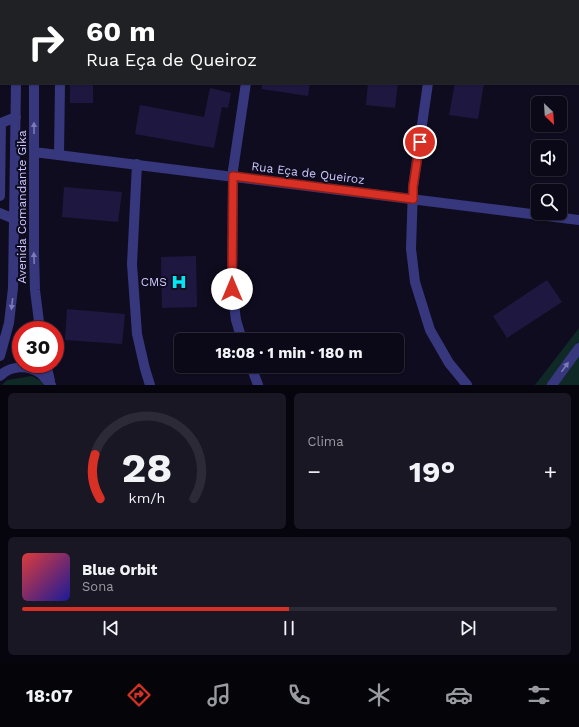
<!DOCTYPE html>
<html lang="pt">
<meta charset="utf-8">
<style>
:root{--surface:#0b0917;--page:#191724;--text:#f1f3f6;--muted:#9a9aa1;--line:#2b2a36;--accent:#d93025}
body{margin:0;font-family:"Work Sans",sans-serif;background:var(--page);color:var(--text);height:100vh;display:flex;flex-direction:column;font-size:15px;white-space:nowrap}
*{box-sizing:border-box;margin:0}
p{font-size:13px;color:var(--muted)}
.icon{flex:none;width:22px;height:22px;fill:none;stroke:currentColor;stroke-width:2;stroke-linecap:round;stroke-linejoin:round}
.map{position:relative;height:385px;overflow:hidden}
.drawer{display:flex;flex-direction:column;gap:8px;padding:8px;background:#06050d;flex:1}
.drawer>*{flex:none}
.hud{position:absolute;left:0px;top:0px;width:579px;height:84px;box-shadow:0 1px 3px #0004,0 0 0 1px var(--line);background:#202124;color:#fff;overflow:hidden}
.needle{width:26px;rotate:155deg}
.tools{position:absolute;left:531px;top:96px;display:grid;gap:8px}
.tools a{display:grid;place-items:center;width:36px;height:36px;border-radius:6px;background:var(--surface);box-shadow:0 1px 3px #0004,0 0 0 1px var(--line);font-size:20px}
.speed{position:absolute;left:12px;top:321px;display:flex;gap:8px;font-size:20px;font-weight:700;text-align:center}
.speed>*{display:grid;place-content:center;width:52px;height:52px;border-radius:50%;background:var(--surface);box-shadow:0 1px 3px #0004,0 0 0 1px var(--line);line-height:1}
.speed .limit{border:6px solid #d22;background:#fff;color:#111}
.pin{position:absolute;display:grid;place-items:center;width:34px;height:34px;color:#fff;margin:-17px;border:2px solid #fff;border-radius:50%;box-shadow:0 1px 4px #0007}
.me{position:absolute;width:44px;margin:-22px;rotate:0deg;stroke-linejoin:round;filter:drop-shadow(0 0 3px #0008)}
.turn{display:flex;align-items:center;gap:14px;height:84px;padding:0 20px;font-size:18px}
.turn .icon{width:52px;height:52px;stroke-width:2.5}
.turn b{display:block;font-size:28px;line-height:34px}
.big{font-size:30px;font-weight:700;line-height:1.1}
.drawer .tile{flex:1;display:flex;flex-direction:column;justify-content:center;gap:6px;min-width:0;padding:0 14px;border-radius:6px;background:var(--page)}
.drawer .dial{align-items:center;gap:0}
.dial svg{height:104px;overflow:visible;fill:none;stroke:var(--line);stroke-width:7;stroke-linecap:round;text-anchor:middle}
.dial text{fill:var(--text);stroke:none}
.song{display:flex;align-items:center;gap:12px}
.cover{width:48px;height:48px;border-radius:6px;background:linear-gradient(135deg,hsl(0 70% 55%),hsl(240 70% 35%))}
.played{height:4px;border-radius:2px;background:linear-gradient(90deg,var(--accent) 50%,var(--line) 50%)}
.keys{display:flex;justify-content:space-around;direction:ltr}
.heat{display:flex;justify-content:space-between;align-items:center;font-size:22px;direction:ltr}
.drawer .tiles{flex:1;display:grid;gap:8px;grid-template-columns:1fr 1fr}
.tile:last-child{grid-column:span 2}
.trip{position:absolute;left:174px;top:333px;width:230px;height:40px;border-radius:6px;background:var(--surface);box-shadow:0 1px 3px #0004,0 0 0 1px var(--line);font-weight:700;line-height:40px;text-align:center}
.menu{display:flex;height:64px;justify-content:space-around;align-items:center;background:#040409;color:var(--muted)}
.menu .icon{width:28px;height:28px}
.menu .active{color:var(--accent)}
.menu b{font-size:18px;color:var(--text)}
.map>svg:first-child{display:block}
.green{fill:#0f2927}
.building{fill:#1e1840}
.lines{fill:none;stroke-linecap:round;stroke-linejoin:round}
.minor{stroke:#37377e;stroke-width:10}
.oneway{fill:#7b79b8}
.route-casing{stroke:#8d1f18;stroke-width:10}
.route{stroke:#d93025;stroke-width:7}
.labels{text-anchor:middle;stroke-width:4;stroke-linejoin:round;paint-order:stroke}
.street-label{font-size:12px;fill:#cecaff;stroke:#0f0c1f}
.poi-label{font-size:12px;fill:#cecaff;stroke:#0f0c1f;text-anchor:end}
</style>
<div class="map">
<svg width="579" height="385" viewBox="0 0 579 385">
<rect width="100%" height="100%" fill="#0f0c1f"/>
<path class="green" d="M579,328V385H535Z
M32,376L46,384L47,385H2L7,380Z"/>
<path class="building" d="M70,83H93V103H70Z
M262,83H310L308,96L262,89Z
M368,83H398L395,108L366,105Z
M455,83H484L478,119L449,115Z
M210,88L231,93L228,108L222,107L214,148L135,134L140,105L204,117Z
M64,187L122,192L118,222L62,217Z
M196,256L197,307L162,308L161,257Z
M547,280L562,302L507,338L493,316Z
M67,309L125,314L122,344L65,340Z"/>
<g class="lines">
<path class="minor" d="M61,0V1
M18,1V0
M35,1V0
M84,1V0
M258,1V0
M439,1V0
M0,32L1,33
M34,83V253L35,290L40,330
M428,83L413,187L411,249L415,282L430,330L449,363L467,385
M34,152L579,220
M59,155L60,83
M137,164L132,264L137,334L145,369L150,385
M0,196L1,123L16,117
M0,213L14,219
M242,340L236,320L232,289L233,177V170L246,83
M0,356L9,323L13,288L16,83
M46,364L50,381
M251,366L258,385
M0,376C11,365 28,365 40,373C44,376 47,381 51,385
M552,385L579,348"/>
</g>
<defs><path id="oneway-solid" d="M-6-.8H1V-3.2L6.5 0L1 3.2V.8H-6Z"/></defs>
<g class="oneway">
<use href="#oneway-solid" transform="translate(34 128) rotate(-90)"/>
<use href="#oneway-solid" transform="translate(34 258) rotate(-92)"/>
<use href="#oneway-solid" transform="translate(12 304) rotate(97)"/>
<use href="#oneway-solid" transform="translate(565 367) rotate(-54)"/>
</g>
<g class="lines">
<defs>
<path id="route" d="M232,289L233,176L413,199V187L420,142"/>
</defs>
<use href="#route" class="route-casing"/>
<use href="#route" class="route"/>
</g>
<defs>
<symbol id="hospital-bare" viewBox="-9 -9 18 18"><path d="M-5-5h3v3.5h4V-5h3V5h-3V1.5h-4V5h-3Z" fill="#00e7f5" stroke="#0f0c1f" stroke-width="2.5" paint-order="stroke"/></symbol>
</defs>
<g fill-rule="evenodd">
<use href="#hospital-bare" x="168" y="271" width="22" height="22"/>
</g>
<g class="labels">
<g class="street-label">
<text transform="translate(308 173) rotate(7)" y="4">Rua Eça de Queiroz</text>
<text transform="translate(22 207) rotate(-90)" y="4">Avenida Comandante Gika</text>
</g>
<g class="poi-label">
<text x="167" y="286">CMS</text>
</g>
</g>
</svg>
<div class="tools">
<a><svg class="needle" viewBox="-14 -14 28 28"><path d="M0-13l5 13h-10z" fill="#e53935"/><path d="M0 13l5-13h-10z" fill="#9a9aa1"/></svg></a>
<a><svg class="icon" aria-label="sound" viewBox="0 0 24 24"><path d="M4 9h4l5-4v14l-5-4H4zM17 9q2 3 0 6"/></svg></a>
<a><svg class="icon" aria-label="search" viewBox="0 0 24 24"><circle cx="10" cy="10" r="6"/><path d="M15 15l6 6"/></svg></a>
</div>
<div class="speed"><div class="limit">30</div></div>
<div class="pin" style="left:420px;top:142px;background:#d93025"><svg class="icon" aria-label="arrive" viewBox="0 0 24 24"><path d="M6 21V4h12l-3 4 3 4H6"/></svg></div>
<svg class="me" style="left:232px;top:289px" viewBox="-20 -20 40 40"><circle r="19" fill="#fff"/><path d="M0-13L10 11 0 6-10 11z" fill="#d93025"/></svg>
<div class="trip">18:08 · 1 min · 180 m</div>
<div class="hud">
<div class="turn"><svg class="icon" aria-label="right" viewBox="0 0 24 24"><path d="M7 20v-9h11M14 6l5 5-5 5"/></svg><div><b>60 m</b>Rua Eça de Queiroz</div></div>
</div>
</div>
<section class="drawer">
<div class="tiles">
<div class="tile dial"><svg viewBox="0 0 100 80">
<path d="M14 69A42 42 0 1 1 86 69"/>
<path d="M14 69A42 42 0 0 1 10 35" stroke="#d93025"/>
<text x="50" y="56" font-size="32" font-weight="700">28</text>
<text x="50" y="72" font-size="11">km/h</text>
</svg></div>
<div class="tile"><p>Clima</p>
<div class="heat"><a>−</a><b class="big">19°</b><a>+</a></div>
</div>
<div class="tile">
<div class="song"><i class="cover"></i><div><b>Blue Orbit</b><p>Sona</p></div></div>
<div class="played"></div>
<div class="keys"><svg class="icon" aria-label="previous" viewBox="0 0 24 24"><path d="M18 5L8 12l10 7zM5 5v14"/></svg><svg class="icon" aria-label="pause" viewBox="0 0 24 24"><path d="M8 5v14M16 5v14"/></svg><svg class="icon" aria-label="next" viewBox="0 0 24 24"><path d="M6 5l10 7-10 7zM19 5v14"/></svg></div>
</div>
</div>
</section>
<nav class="menu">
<b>18:07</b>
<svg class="icon active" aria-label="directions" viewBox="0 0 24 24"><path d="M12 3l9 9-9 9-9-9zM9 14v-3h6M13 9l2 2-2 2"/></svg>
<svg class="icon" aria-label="music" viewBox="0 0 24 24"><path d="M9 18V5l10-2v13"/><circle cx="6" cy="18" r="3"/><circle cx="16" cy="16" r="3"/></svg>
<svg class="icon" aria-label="phone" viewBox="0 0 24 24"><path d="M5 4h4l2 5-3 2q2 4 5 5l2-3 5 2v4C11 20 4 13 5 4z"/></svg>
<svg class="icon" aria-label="climate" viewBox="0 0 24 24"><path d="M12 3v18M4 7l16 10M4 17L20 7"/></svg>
<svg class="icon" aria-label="car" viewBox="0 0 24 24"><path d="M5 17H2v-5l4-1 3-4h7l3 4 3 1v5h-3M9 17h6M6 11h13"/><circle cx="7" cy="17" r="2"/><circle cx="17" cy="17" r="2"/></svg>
<svg class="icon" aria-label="filters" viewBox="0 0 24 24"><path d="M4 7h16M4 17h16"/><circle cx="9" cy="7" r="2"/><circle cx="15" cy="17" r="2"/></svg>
</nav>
